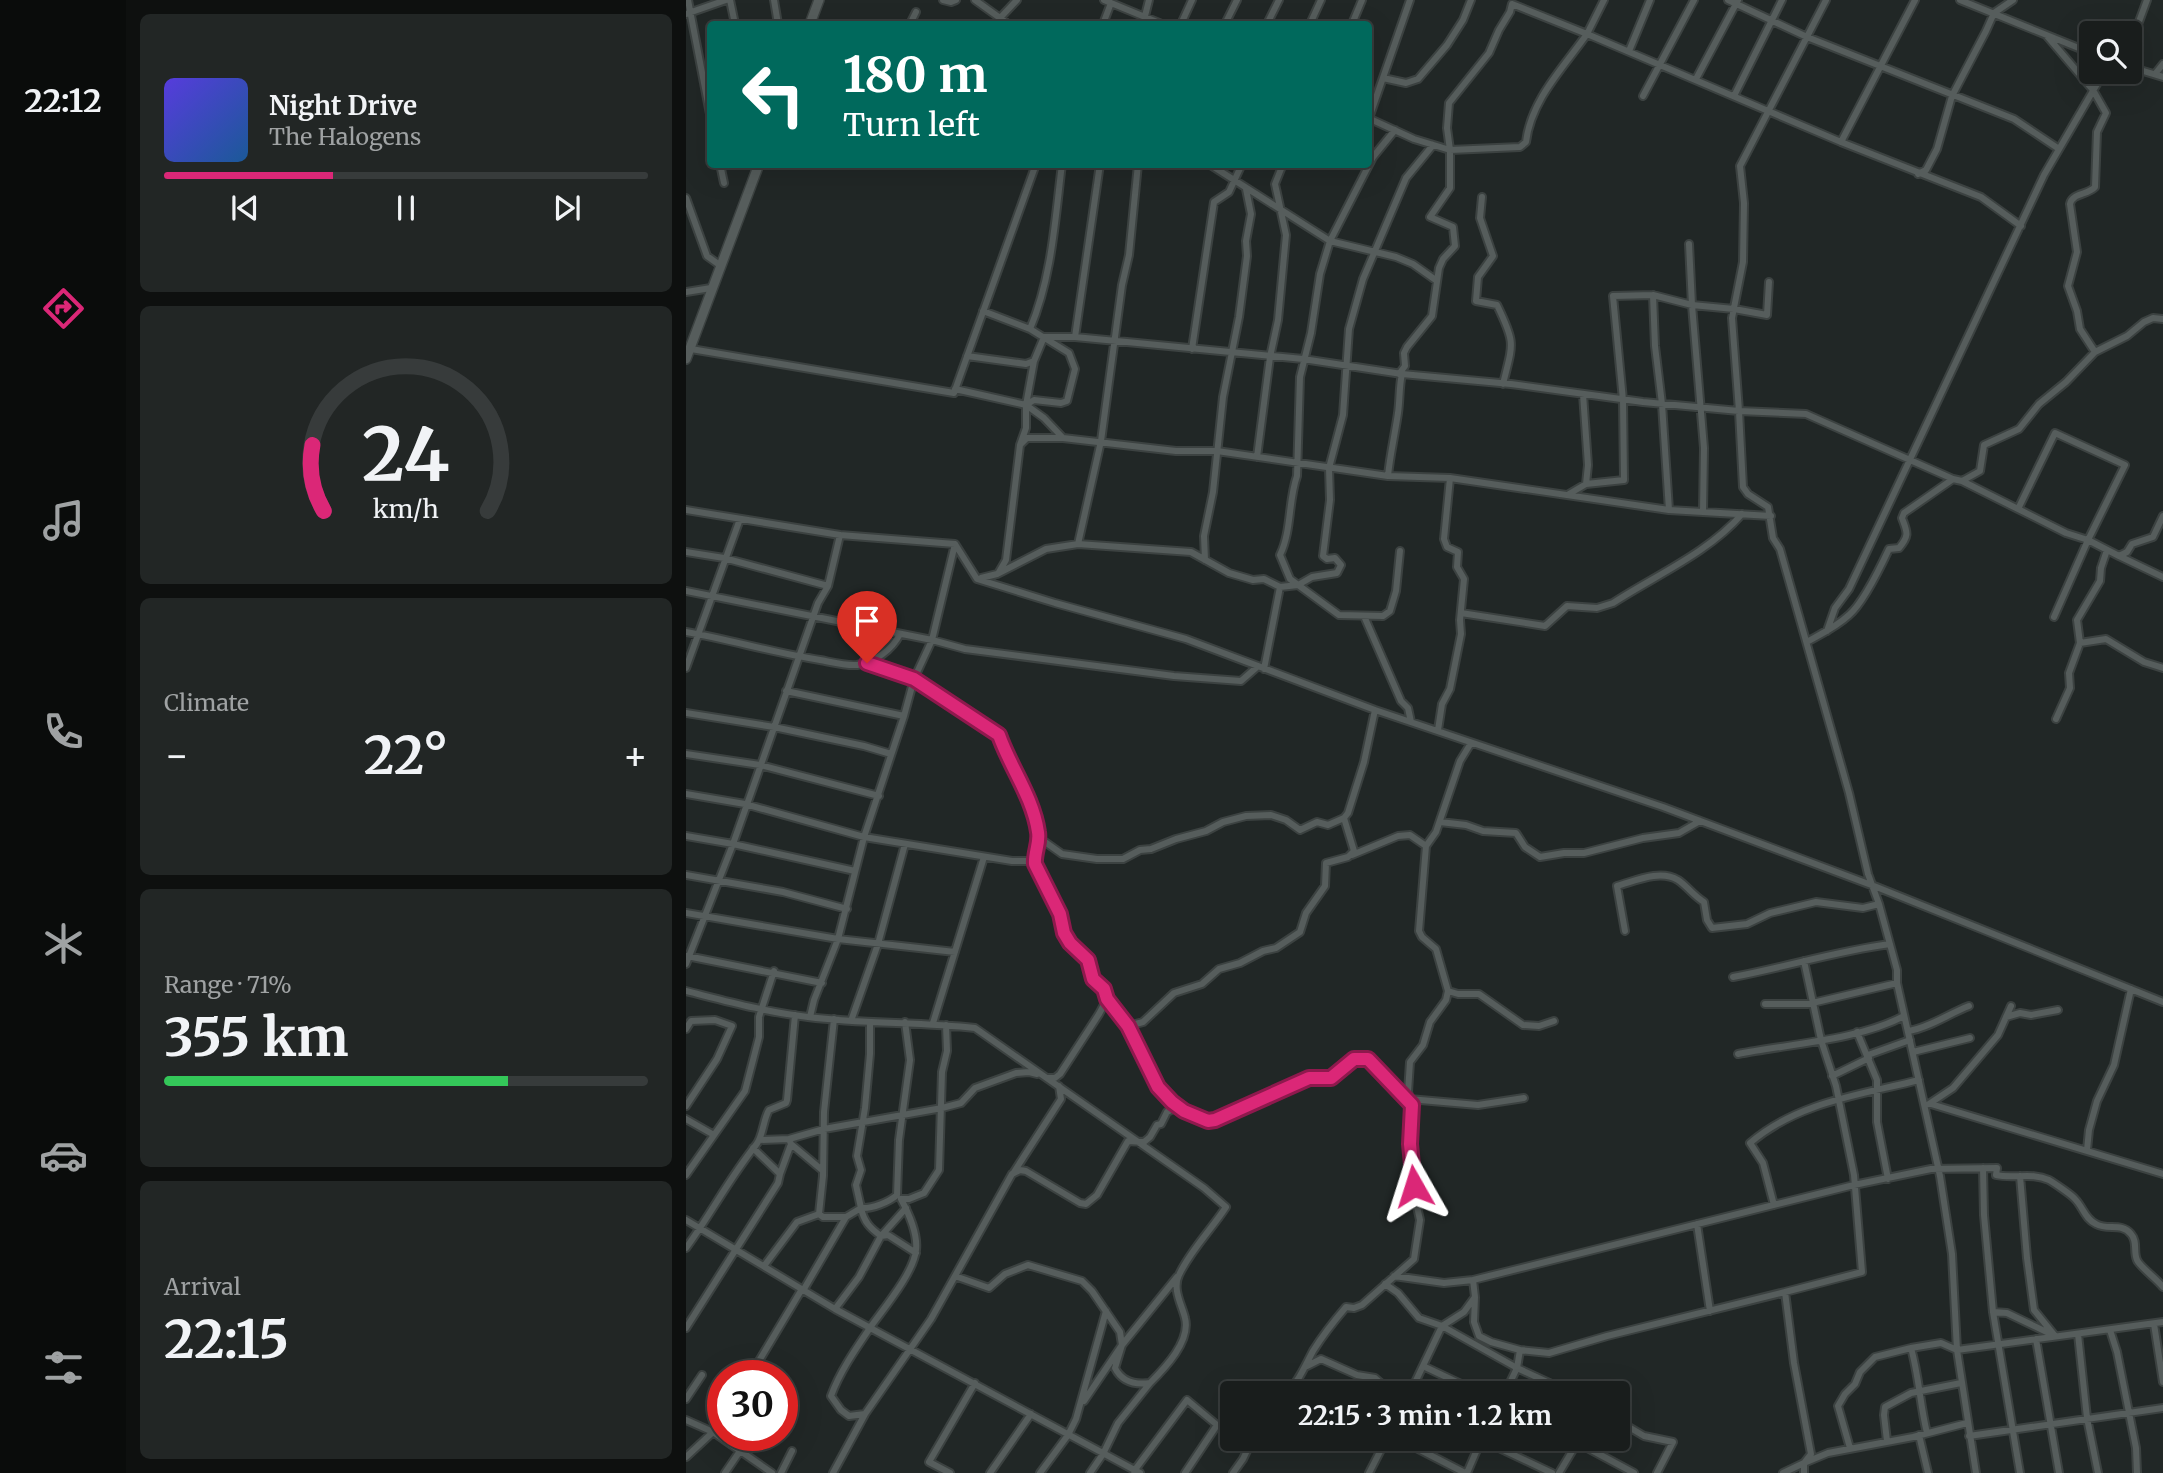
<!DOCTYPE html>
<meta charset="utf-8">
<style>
:root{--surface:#191d1c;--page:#222625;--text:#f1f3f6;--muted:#9fa2a3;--line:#373b3b;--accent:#db2777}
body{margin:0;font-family:Merriweather,serif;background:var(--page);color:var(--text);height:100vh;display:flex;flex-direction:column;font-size:26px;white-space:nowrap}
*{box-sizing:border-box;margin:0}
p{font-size:23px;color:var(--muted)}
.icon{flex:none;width:38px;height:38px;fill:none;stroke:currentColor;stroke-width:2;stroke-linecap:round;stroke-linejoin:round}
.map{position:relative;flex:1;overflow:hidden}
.sheet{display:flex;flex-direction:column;gap:14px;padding:14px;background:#0e100f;width:560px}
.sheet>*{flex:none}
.hud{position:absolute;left:21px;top:21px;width:665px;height:147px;border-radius:7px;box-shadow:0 7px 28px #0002,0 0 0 2px var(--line);background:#00695c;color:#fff;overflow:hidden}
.controls{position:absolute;left:1393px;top:21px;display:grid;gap:14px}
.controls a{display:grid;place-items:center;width:63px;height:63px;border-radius:7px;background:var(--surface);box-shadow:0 7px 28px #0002,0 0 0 2px var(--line);font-size:35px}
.speed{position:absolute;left:21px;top:1360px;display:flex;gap:14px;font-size:35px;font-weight:700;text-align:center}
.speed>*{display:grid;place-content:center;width:91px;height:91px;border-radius:50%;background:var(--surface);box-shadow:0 7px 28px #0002,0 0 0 2px var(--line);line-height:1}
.speed .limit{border:10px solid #d22;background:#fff;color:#111}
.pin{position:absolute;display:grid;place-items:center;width:60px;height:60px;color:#fff;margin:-72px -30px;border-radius:50% 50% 50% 0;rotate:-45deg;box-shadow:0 0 7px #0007}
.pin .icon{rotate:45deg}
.me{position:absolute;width:77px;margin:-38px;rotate:354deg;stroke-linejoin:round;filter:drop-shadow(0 0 5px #0008)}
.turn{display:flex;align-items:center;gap:24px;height:147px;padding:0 21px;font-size:32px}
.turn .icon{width:91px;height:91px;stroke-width:2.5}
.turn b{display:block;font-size:49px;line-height:60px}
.big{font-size:52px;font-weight:700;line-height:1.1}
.sheet .widget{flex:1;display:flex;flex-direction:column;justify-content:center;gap:10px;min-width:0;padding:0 24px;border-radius:10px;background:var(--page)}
.sheet .dial{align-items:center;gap:0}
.dial svg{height:182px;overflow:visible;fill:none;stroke:var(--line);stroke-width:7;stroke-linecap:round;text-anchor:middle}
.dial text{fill:var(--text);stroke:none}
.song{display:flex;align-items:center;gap:21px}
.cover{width:84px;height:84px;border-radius:10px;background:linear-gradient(135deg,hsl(250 70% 55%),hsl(210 70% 35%))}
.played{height:7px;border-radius:4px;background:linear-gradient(90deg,var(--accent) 35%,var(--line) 35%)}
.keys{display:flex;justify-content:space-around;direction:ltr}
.heat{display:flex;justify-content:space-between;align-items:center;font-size:38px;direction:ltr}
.charge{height:10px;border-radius:5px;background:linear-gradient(90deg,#34c759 71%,var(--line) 0)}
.trip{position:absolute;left:534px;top:1381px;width:410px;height:70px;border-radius:7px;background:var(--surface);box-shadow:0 7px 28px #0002,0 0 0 2px var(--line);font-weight:700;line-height:70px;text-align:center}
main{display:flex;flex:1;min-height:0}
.dock{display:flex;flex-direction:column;width:126px;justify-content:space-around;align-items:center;background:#0a0c0b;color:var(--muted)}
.dock .icon{width:49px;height:49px}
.dock .current{color:var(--accent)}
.dock b{font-size:32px;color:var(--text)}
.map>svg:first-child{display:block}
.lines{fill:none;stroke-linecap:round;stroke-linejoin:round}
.minor-casing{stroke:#3c4241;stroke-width:10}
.secondary-casing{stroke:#3c4241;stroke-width:12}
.minor{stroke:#565d5c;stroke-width:6}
.secondary{stroke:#565d5c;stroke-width:9}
.route-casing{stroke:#8e194d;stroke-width:18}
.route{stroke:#db2777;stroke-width:12}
</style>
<main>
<nav class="dock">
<b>22:12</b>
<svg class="icon current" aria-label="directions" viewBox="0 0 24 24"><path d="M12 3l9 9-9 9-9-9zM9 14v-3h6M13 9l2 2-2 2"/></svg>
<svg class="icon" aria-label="music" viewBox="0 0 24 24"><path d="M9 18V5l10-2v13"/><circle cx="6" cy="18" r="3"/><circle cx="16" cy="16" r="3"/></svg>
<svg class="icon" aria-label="phone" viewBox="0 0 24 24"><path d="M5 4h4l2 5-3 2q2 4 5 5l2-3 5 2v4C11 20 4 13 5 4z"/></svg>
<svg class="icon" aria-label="climate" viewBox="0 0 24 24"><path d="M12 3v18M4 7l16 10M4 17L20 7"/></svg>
<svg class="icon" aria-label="car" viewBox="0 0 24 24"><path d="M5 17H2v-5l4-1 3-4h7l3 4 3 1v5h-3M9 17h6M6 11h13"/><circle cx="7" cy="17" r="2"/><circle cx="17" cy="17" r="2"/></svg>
<svg class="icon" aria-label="filters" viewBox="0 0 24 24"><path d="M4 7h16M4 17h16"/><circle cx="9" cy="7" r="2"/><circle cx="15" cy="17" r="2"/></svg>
</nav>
<section class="sheet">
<div class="widget">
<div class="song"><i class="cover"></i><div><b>Night Drive</b><p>The Halogens</p></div></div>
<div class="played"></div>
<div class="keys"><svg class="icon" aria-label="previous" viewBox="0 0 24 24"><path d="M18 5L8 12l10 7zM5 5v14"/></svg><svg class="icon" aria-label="pause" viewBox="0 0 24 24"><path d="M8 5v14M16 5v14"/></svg><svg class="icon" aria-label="next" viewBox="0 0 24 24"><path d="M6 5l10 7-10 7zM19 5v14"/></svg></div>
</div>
<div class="widget dial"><svg viewBox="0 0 100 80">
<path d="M14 69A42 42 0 1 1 86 69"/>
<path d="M14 69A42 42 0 0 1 9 40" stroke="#db2777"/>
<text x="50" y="56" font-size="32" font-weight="700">24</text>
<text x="50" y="72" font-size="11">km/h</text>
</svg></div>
<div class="widget"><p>Climate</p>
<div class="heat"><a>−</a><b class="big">22°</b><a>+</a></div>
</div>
<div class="widget"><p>Range · 71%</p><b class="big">355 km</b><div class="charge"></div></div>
<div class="widget"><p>Arrival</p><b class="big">22:15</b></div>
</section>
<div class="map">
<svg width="1477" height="1473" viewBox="0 0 1477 1473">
<rect width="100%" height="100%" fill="#212726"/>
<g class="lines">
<defs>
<path id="minor" d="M2,0L24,114
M44,0L49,24
M88,0L92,24
M257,0L265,2L270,0
M289,0L314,18L331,0
M1042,0L1121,37L1328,119L1373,149
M1140,0L1054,166L1058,203L1057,262L1046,318L1053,411L1120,414L1267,479
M1274,0L1405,53
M425,3L476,24
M0,14L40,0
M224,24L230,12
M312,24L314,18L322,24
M417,24L425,3L418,0
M457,24L463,0
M495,24L506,0
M539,24L551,0
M581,24L593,0
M624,24L635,0
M666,24L676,0
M1361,36L1407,90L1420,113L1411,132L1409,187C1402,195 1386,193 1384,204L1391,252L1382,286L1391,311L1394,329L1409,352
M1444,46L1461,0
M943,51L964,0
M1444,67L1477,77
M1469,74L1477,64
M697,78L720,83L732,79L761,45L777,20L785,0
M1010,79L1052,0
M957,96L1008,0
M1048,96L1096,0
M682,118L728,139L764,150L834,147L840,142C845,100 877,68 901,34L1155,142L1295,197L1335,226
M683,118L724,0
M709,130L687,157L644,241L634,274L625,333L614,377L611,476C602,501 606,530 594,555L604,579L653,615L697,616L704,611L710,591L714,551
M1155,142L1229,0
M34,164L38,183
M523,164L644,241L710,257L727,264L751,281
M1232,174L1240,170L1251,149L1266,96L1300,31L1308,13L1327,0
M796,197L794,218L807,256L792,277L790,301L811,305C830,344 827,343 817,384
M0,198L21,256L35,266
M1003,244L1006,305L1018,448L1017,512
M0,292L25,288
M967,295L969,346L976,404L983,510
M297,311L344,329L383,353L389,369L381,401L375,403L348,400L340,405
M344,329C366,277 369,220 376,164
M389,337L414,164
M5,349L268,393L350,164
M506,349L528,202L543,192L556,164
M281,356L340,364L348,361L358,337H389L617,359L716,374L825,384L957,402L1053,411L1057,487L1062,494L1082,507L1087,538L1094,549L1163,793L1182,874L1193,904L1211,970V983L1254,1176L1266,1254L1271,1350L1290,1473
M713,374L719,366L718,353L721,347L746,316L753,268L757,259L769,246L767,227L744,217L764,188V150L761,128L763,103L803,53L813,30L824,12L826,4L901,34L918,0
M716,374C713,386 714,400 712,413C709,434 704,455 702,476L764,478L758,539L761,547L772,552L771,567L778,579L774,620L775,634L764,689L756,704L752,730
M269,389L340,405L358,418L377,438L490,451H531L702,476
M335,444L341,438H377
M571,457L584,357L592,320L600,235L589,184L597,164
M764,478L983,510L1085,516
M1276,481L1294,471L1298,445L1333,429L1353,404L1380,382L1409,352L1441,336L1458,322L1467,318L1477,319
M900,484L938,480L937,400L927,296L967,295L1006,305L1048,309L1081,315L1083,282
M883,494L900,484L902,465L897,394
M1332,509L1369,433L1439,465L1402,540L1368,617
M0,510L154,535L269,544L291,579L369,603L500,639L689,710L977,807L1188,886L1477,1002
M392,544L415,441L436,285L443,255L452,164
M0,552L38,558L142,586
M1433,556L1477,577
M519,560L518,536L527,492L537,397L553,317L561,256L560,241L565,214L560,189
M313,572L320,560L334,445L340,428V405L348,361
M295,578L311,574L360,549L392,544L505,552L543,573L567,580L578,579L594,587L612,585L626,577L651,573L655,565L649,558L641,559L637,556L644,500L643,468L657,415L663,329L677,279L720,178L747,145
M0,591L246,640L279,649L488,676L555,681L571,667
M775,613L859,626L881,606L911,608L927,603C970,575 1022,553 1056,514
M678,616L715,701L722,708L725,722
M1141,631L1149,608L1163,589L1358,175L1418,72
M0,632C45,640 89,653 134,660C145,662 160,666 171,665C189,662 206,650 214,634
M1121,642C1135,634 1150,627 1163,615C1176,604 1195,566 1203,549L1213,548C1224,535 1221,532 1216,518L1218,513L1267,479L1276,481L1380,533L1402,540L1433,556L1441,552L1446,544L1467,537L1477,516
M1394,643L1420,639L1458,662L1477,668
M181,663L228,679L313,735C324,767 347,797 352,832C354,843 348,853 349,865L374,914L378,933L384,942L402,960L407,980L418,990L421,999L437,1018L472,1087L486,1102L498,1111L522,1121L529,1120L623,1078H645L673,1058L687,1062L694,1072L723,1099L792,1105L838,1098
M0,668L54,519
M578,669L594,587
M100,691L218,716
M0,713L88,727L178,746L205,754
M1370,719L1384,688L1383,673L1394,643L1391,620L1414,581L1415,568L1421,550
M0,754L74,765L193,796
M0,794L59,804L178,837L326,861H349
M754,822L780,825L797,831L830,833L839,847L854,857L878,853H898L957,838L993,833L1014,821
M0,836L47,844L169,871
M352,837L376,854L411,859H437L454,850L465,849L490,839L520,831L537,822L560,816L585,815L600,820L614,830L631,822L642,825L658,818
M666,855L712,836L724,835L740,846
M0,875L97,892L161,909
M0,913L152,939L269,952
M939,931L931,886C949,881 974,869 992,880C1001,886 1008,896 1018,902L1021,920L1026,928L1061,924L1084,913L1130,902L1177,908L1193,904
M1,956L136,983
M0,964L47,844L132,603L142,586L154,535
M1047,977C1100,967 1151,951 1204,944
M0,991C40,1001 80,1012 122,1017C177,1024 233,1022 289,1028L518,1188L540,1207C525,1230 504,1251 493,1275C486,1289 496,1305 499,1318C505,1341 479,1368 464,1383C449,1385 436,1382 429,1368L436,1345L434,1332L406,1291L396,1281L342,1265L319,1274L303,1288L269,1276
M762,991L772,994H793L837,1025L853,1026L868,1021
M1079,1004H1122L1211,983
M124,1017L128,1000L152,939L178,837L218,716L228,679L246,640L269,544
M1320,1017L1334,1013L1345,1015L1372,1010
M165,1021L192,944L219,844
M219,1022L224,1060L213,1140L211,1195C203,1202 186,1209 175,1208C178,1222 184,1228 195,1236L202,1235L230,1253
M247,1023L298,857
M442,1026L457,1022L488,993L516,984L533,969L554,963L577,951L590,948L614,932L620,913L639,886L640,863L662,857L668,851L658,818L662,813L678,762L689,710
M0,1029L5,1021L29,1020L46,1026L31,1059L0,1106
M1223,1031C1245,1027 1262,1014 1283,1006
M1171,1032L1191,1080V1122L1202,1179
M1227,1052L1284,1038
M1052,1054C1103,1044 1173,1040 1218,1016
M1182,1055L1224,1040
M1146,1076L1183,1058
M361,1078H369L374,1074L413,1014L421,999
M1243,1104L1267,1088L1312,1035L1325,1006
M1245,1104L1477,1174
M0,1119L28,1135
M103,1139L105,1144L136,1170
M73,1140L103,1139L138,1129L256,1108L275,1103L289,1088L330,1073L343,1072L351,1074
M1401,1150L1403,1130L1411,1101L1428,1065L1445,989
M1297,1168L1298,1215L1307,1312L1334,1473
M328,1172L375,1099L373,1086
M94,1174L105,1144
M0,1175L59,1091L73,1037V1017L88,971
M215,1199C223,1214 232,1233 230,1250C228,1272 199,1307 186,1325C171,1347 154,1371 145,1396L155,1410L163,1416L179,1414L245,1319L326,1174L334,1170L340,1171L394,1203L400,1204L411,1195L442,1141L458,1142L464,1137L471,1125L475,1124L481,1112L491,1107
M215,1199H223L238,1193L253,1170L256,1072L261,1051L260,1025
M1088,1205L1077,1163L1064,1143C1112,1102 1174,1095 1233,1080
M160,1217L175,1208L170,1185L175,1170L171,1156L179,1108L184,1054V1022
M0,1220L149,1309L454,1473
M1011,1224L1024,1311
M0,1248C25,1214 44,1177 70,1145C77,1137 77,1120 83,1110L100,1103L101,1100L109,1015
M78,1266L111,1222L133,1214
M708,1276L758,1283L787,1280L1168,1185L1245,1169L1311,1168L1310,1175C1327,1179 1346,1172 1363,1180C1368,1183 1386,1195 1389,1199C1397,1207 1399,1219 1410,1224C1422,1231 1435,1222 1445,1234C1452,1242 1447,1251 1451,1260C1454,1267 1471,1279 1477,1287
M699,1284L712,1293L733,1318L756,1326L831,1368L885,1393
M118,1289L160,1217H137L133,1214L137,1176L138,1112L148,1019
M789,1297L788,1322L793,1336L805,1342L834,1350L863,1353L921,1336L1099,1292
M149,1309L173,1277L195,1236L220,1208
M1307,1312L1321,1313L1369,1336L1348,1310L1341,1258L1334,1176
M1468,1324L1477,1382
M0,1328L92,1183L94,1174L67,1148
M1424,1330L1431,1352L1450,1448L1451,1473
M1392,1334L1401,1418L1412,1473
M1350,1339L1373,1473
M1225,1348C1233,1376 1234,1405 1241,1433
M621,1366L635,1359L671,1375L689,1378L706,1393
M737,1366L794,1393
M64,1376L116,1289
M601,1393C613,1381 619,1366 627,1351C637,1335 648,1321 660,1307L668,1308L676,1305L728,1259L734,1220L730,1202L724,1144L727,1109L722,1092L724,1062L737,1045L744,1022L760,1000L762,991L750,949L736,937L733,931L740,846L750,832L774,761L785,743
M724,1393L756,1326L778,1312L789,1297L787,1280
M819,1393L831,1368L834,1350
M0,1399L16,1375
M398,1401L436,1345L491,1277
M0,1420L27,1432L86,1473
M931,1420L958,1436L987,1442L971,1473
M1233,1435L1242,1473
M1283,1436L1477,1408
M711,1438L779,1473
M792,1438L866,1473
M883,1438L948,1473
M1201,1441L1198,1415L1199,1407L1225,1393L1275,1383
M1164,1448L1152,1406L1159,1394L1169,1384L1174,1372L1189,1357L1225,1348L1255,1343L1271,1350L1477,1322
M0,1457L27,1432L37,1415
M448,1471L501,1400L531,1425L499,1473
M39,1473L54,1451
M95,1473L106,1451
M147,1473L179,1414
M264,1473L243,1462L289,1383
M304,1473L345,1414
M354,1473L382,1435L390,1419L420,1311
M404,1473L417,1454L432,1423L464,1383
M547,1473L557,1459L567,1438
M683,1473L701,1438
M781,1473L796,1438
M873,1473L894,1438
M1097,1473L1118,1463L1125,1454L1108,1363L1099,1292L1176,1272L1168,1175L1150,1086L1135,1040L1118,961
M1118,1473V1463L1142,1453L1227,1437L1281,1423"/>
<path id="secondary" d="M124,24L133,0
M0,359L73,164"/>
</defs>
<use href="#minor" class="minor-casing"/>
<use href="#secondary" class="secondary-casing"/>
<use href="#minor" class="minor"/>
<use href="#secondary" class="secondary"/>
</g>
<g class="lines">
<defs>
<path id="route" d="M181,663L228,679L313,735C324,767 347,797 352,832C354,843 348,853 349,864L374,914L378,933L384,943L402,960L407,979L418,989L421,999L442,1026L472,1087L486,1102L498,1111L522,1121L529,1120L623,1078H645L668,1059H682L726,1105L724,1144L728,1186"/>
</defs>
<use href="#route" class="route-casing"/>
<use href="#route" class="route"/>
</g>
</svg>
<div class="controls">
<a><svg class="icon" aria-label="search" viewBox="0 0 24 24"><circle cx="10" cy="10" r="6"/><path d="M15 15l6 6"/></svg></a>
</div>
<div class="speed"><div class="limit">30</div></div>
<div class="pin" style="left:181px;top:663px;background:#d93025"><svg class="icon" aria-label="arrive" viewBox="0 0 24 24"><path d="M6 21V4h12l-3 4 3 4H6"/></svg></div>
<svg class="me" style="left:728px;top:1186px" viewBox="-20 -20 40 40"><path d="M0-17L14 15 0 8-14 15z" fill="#db2777" stroke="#fff" stroke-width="4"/></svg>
<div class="trip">22:15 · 3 min · 1.2 km</div>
<div class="hud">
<div class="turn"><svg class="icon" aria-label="left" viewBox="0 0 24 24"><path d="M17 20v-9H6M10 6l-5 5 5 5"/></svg><div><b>180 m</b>Turn left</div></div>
</div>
</div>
</main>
